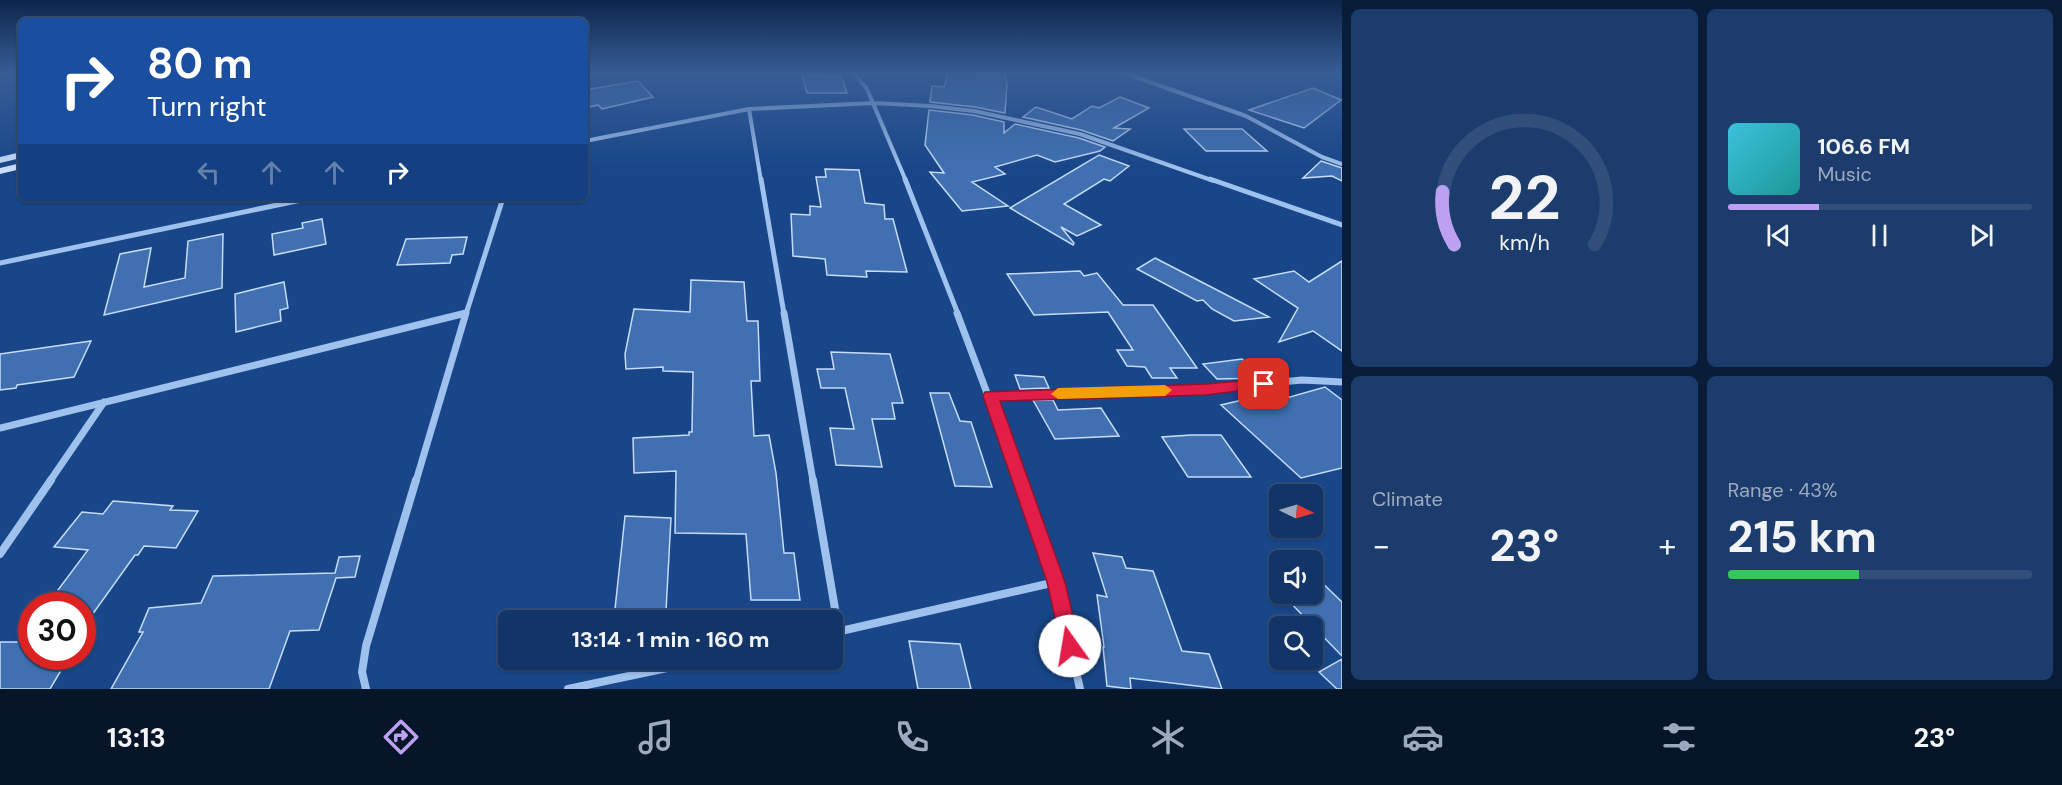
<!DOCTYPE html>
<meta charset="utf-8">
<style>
:root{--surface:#123466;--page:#1b3c6c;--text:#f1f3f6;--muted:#9caabf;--line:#314f7a;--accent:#bca0f2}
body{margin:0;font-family:"DM Sans",sans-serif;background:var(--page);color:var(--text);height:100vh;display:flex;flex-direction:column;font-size:22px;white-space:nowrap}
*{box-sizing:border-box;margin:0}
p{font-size:20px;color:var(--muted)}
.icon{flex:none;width:33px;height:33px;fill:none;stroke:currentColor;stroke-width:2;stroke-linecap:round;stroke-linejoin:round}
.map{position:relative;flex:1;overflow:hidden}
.drawer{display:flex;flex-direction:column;gap:9px;padding:9px;background:#0a1d38;width:720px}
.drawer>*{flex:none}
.top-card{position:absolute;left:18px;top:18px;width:570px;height:183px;border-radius:9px;box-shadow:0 2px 4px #0004,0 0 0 2px var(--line);background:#1a4fa0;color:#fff;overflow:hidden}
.needle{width:39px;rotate:95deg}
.fabs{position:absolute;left:1269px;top:484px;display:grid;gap:12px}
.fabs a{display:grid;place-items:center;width:54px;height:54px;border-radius:9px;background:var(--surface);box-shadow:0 2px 4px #0004,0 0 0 2px var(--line);font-size:30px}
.speed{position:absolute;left:18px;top:592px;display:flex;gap:12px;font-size:30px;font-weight:700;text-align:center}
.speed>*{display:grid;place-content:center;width:78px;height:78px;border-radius:50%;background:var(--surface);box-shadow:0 2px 4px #0004,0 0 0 2px var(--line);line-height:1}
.speed .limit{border:9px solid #d22;background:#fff;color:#111}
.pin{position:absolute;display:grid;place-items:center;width:51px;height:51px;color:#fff;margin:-26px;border-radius:12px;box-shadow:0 3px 9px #0006}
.me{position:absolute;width:66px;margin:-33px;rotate:347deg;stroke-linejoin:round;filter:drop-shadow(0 0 4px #0008)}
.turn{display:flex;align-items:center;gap:21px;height:126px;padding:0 30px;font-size:27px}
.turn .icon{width:78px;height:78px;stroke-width:2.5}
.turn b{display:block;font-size:42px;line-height:51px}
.lanes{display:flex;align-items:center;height:57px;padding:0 30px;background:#0003;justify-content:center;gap:30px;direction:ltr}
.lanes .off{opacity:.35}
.big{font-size:45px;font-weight:700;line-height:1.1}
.drawer .widget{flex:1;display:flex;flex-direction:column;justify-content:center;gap:9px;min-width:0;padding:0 21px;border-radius:9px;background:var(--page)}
.drawer .dial{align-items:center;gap:0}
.dial svg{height:156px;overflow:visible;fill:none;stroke:var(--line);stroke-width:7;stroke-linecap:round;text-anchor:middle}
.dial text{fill:var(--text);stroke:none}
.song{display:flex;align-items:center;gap:18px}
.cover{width:72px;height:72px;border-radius:9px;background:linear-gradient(135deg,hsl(190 70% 55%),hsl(180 70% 35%))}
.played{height:6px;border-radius:3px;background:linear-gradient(90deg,var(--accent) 30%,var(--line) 30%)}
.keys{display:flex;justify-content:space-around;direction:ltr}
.heat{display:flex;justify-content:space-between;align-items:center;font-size:33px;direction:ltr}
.charge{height:9px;border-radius:4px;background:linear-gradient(90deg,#34c759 43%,var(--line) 0)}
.drawer .tiles{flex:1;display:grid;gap:9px;grid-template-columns:repeat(2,1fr)}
.trip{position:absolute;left:498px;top:610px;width:345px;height:60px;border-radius:9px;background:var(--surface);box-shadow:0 2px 4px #0004,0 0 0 2px var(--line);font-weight:700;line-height:60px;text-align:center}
.tabs{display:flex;height:96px;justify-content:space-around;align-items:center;background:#071529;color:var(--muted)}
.tabs .icon{width:42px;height:42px}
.tabs .selected{color:var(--accent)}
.tabs b{font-size:27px;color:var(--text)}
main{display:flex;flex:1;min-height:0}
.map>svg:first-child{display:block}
.building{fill:#4070b1;stroke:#c5dcfa;stroke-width:1.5}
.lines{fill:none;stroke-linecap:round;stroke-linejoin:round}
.minor-far3{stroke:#9fc1ed;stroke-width:4}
.minor-far2{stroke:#9fc1ed;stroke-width:5}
.minor-far1{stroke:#9fc1ed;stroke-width:7}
.minor{stroke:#9fc1ed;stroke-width:8}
.secondary{fill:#ccdff9;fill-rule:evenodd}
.route{fill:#e11d48;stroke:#92132f;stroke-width:1.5}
.slow{fill:#f59e0b}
</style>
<main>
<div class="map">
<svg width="1342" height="689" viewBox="0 0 1342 689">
<rect width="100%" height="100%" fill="#184688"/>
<path class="building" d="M948,73L1004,74L1007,83L1005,113L975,107L930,102L932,86L944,87Z
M802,75L841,76L847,93H807Z
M638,81L653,97L602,109L598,105L590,107L585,101V90Z
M1313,88L1341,100L1304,128L1249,110Z
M1120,97L1149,108L1114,128L1130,129L1113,141L1081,130L1023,117L1036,107L1072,119L1092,106L1099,108Z
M929,110L973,115L1004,122V133L1015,124L1079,138L1105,147L1100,151L1055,162L1037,155L995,167L1005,174L972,182L1008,206L962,211L930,172L944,173L925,145Z
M1184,129H1242L1267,151H1206Z
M1099,155L1129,166L1110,181L1104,179L1064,204L1101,225L1077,236L1061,227L1074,243L1073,245L1010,208Z
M1321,161L1342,168V181L1332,176L1303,178Z
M825,169L859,170L865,203L884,205L885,219H893L907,272L866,271L867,277L827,275L825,259L793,256L791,214L810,215V206L821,207L816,177H826Z
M322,219L326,244L274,255L272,234L303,228L302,223Z
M223,234L222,288L104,315L120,254L151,248L144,287L185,278L188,241Z
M467,237L463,254L452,255L450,263L397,265L406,239Z
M1155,258L1217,290L1269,317L1234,321L1212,309L1203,300L1197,301L1137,269Z
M1342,261V351L1313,331L1279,342L1298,308L1254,279L1294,271L1309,282Z
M1080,271L1084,276L1097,273L1123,305H1153L1197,368H1170L1177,378H1152L1145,367L1127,366L1117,350H1133L1108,312L1034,315L1007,274Z
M691,280L744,282L747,321H758L760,381H751L754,436L769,435L776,473L784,553H794L800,600H751L746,534L675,533L676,471L634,473L633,438L689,435V432H692L693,372L663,371V367L626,369L625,354L634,309L690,312Z
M284,282L288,308L280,310L281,321L236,332L235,294Z
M91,341L74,377L17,385L16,388L0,390V354Z
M831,352L890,354L903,403H892L895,419H872L882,467L836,465L830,428L854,429L845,388H821L817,369H834Z
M1242,359L1262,378L1217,379L1203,364Z
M1015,375L1044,377L1049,388L1020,389Z
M1325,387L1342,400V468L1301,478L1221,405L1276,392L1283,399Z
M930,393H949L960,421L971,422L992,487L955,486Z
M1033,400H1053L1058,410L1101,408L1119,436L1055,439Z
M1191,435H1221L1251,477H1188L1162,437Z
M113,501L173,506L170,510L198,511L176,548L144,546L138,555H135L82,629V606H46L88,550L54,547L82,512L103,514Z
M625,516L671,518L666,611L615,609Z
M1093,553L1122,557L1126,568L1153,571L1182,651L1209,654L1222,689L1130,678L1131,689L1107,686L1103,647H1104L1097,595L1107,597Z
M360,556L355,577L336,578L319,630L290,631L269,689H111L143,632H139L149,608L201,603L213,576L335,573L339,557Z
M1312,573L1342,602V656L1282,594H1312Z
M909,641L960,644L971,689H918Z
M0,642H32V657H69L50,689H0Z
M1342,659V689H1337L1319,672Z"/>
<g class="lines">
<path class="minor-far3" d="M854,73L867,89L906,181
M1124,73L1246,116L1322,157L1342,164
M749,109L761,181
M585,141L749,109L874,103L930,106L974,111L1080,134L1214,181"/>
<path class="minor-far2" d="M761,179L784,314
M905,179L958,314
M1210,179L1342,225
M0,263L311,198
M461,314L466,313
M466,314L503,198"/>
<path class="minor-far1" d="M784,313L813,481
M957,313L1020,481
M990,396L1206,389L1302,380L1342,382
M0,428L466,313
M50,481L104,402
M416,481L466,313"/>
<path class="minor" d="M813,480L839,632
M1020,480L1056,582L1080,689
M0,554L51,480
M832,633L1056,582
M366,689L362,672L366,646L416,480
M568,689L705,660"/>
<path class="secondary" d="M21,152V158L0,163V157Z
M21,163V169L0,174V168Z"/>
</g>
<linearGradient id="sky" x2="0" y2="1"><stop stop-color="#0d264b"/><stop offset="0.43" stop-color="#375d96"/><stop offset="1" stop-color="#375d96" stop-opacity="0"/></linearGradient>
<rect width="1342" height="169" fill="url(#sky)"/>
<path class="route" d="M1264,379L1271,384L1269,387L1206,395L1000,401L1065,582L1080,646L1077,653L1070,656L1063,653L1047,582L983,396L985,392L1206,384Z"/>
<path class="slow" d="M1165,385L1172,390L1165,396L1058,399L1051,394L1058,388Z"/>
</svg>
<div class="fabs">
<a><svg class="needle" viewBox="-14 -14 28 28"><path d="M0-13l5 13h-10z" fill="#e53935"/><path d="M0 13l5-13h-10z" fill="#9caabf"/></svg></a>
<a><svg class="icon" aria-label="sound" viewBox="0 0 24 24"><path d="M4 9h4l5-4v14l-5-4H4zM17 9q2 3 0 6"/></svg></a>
<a><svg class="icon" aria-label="search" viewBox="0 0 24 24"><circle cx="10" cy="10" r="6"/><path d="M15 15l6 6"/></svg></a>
</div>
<div class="speed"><div class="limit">30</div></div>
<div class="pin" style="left:1264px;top:384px;background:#d93025"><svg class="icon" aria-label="arrive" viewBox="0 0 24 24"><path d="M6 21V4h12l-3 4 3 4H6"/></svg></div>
<svg class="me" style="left:1070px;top:646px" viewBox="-20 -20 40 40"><circle r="19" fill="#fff"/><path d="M0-13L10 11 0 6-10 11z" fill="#e11d48"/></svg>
<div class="trip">13:14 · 1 min · 160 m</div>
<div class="top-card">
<div class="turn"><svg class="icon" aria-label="right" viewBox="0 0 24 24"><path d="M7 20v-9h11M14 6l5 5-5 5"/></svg><div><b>80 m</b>Turn right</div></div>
<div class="lanes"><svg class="icon off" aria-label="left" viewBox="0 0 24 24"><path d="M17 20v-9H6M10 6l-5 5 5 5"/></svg><svg class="icon off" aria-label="ahead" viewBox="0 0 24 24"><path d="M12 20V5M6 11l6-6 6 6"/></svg><svg class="icon off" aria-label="ahead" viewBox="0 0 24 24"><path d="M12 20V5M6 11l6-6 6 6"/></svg><svg class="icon" aria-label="right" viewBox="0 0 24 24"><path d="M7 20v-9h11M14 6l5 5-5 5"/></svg></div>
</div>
</div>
<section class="drawer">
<div class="tiles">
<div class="widget dial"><svg viewBox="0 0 100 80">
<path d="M14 69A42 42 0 1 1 86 69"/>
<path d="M14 69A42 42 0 0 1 8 42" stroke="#bca0f2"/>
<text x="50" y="56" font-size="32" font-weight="700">22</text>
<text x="50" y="72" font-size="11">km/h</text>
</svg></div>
<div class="widget">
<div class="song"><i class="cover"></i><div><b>106.6 FM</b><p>Music</p></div></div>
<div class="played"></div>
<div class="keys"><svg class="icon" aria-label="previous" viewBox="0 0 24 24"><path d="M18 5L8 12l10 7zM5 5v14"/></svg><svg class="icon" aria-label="pause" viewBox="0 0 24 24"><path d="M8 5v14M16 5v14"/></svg><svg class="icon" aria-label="next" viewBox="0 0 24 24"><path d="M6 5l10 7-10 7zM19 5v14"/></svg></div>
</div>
<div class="widget"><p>Climate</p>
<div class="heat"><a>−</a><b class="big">23°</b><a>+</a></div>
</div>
<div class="widget"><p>Range · 43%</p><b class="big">215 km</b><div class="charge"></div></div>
</div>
</section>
</main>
<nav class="tabs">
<b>13:13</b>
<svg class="icon selected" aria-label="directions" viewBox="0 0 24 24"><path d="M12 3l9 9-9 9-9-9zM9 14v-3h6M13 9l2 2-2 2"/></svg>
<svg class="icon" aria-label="music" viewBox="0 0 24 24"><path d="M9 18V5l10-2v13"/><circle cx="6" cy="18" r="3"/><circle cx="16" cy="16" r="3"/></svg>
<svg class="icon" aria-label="phone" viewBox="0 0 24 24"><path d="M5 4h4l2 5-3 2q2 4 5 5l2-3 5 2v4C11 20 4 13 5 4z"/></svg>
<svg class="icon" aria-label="climate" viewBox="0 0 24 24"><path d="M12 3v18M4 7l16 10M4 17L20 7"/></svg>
<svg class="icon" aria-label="car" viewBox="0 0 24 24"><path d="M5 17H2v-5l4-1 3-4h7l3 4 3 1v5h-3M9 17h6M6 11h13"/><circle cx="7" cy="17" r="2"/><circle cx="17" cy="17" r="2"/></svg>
<svg class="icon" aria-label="filters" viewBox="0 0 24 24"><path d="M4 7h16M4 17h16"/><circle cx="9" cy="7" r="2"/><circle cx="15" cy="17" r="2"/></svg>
<b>23°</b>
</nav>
